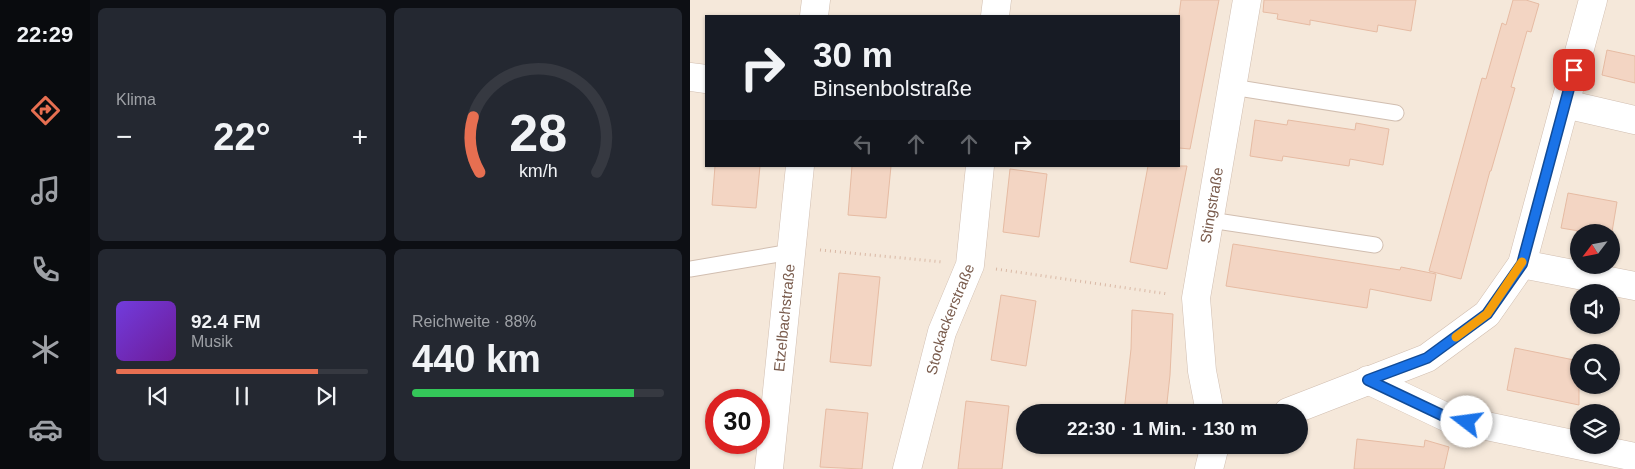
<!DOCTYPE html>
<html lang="de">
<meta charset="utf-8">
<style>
:root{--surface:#171b24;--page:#242831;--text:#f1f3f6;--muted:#9ea1a6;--line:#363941;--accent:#e76f51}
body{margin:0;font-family:Helvetica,sans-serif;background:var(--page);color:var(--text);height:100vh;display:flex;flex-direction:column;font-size:19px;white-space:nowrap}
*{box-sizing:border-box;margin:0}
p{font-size:16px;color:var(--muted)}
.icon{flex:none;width:28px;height:28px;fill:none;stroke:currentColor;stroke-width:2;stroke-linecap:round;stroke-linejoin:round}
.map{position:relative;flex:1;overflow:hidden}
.side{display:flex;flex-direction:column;gap:8px;padding:8px;background:#0d0f14;width:600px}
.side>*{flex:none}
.banner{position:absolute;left:15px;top:15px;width:475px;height:152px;border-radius:0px;box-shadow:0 1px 4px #0004;background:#171b24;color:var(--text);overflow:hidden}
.needle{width:32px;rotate:238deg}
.fabs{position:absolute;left:880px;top:224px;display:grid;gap:10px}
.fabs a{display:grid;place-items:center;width:50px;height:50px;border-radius:50%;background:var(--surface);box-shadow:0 1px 4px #0004;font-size:25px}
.speed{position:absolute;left:15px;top:389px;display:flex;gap:10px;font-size:25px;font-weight:700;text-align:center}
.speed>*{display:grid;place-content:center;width:65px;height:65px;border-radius:50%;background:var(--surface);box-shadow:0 1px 4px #0004;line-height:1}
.speed .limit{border:8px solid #d22;background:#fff;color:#111}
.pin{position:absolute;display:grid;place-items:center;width:42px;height:42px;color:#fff;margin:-21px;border-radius:10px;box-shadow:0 2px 8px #0006}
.me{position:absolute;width:55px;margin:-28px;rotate:285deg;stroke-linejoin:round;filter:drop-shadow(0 0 4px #0008)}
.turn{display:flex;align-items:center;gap:18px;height:105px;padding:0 25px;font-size:22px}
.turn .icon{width:65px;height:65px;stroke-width:2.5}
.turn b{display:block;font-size:35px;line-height:42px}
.lanes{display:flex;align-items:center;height:48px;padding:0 25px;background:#0003;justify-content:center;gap:25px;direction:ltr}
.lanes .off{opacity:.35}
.big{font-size:38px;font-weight:800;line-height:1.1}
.side .card{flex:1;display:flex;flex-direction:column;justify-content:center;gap:8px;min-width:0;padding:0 18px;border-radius:8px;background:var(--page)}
.side .dial{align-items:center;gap:0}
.dial svg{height:130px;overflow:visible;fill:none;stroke:var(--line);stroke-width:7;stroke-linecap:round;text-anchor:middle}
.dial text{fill:var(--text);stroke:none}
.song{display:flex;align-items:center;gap:15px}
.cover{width:60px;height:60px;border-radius:8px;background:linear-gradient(135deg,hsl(260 70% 55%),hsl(280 70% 35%))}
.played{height:5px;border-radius:2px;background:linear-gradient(90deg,var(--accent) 80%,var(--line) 80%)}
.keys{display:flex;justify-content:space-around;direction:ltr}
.heat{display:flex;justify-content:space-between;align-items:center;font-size:28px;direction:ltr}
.charge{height:8px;border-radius:4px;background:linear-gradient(90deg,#34c759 88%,var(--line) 0)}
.side .tiles{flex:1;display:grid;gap:8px;grid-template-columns:repeat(2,1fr)}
.trip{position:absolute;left:326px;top:404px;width:292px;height:50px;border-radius:25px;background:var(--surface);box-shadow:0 1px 4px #0004;font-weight:800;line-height:50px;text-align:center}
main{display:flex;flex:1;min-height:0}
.menu{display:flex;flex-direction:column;width:90px;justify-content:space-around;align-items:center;background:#090b0e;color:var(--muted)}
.menu .icon{width:35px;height:35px}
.menu .active{color:var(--accent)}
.menu b{font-size:22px;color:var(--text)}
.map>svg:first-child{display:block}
.residential{fill:#f5e8da;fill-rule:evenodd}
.building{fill:#f3d5c3;stroke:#e6bba3}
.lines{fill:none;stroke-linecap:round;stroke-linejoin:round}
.lane-casing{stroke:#d1beb0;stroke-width:17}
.street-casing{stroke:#d1beb0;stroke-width:29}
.path{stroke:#d9b8a5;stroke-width:3;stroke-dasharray:1 4;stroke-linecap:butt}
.lane{stroke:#fff;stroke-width:15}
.street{stroke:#fff;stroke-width:28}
.route-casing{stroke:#114b97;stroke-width:12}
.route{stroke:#1a73e8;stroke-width:9}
.slow{stroke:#f59e0b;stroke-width:9}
.labels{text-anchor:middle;stroke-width:5;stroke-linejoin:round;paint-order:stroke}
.street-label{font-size:15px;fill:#7a5c4d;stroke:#fffaf3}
</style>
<main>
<nav class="menu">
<b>22:29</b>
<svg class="icon active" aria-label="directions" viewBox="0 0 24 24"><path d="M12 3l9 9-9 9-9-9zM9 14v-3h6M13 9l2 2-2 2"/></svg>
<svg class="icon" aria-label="music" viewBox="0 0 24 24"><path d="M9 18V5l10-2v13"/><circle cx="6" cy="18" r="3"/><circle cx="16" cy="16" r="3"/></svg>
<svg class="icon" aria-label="phone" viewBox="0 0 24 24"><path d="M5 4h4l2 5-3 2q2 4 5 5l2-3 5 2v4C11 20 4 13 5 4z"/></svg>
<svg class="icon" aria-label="climate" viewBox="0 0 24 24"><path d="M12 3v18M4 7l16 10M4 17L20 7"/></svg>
<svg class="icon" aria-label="car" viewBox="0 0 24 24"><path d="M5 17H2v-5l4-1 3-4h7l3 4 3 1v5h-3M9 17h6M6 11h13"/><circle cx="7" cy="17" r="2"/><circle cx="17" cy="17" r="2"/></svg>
</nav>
<section class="side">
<div class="tiles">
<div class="card"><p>Klima</p>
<div class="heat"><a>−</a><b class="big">22°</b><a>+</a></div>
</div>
<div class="card dial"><svg viewBox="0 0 100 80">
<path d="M14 69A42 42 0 1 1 86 69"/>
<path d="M14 69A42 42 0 0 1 10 35" stroke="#e76f51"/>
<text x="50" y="56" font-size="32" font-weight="700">28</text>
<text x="50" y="72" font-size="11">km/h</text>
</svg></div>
<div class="card">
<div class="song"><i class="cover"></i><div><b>92.4 FM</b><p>Musik</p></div></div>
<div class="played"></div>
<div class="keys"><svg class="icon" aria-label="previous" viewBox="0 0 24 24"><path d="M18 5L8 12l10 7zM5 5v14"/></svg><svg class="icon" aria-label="pause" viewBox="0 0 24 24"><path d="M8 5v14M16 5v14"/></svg><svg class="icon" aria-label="next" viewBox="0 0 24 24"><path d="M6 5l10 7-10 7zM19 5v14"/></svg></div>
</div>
<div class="card"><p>Reichweite · 88%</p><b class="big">440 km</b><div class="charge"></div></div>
</div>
</section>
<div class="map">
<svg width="945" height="469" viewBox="0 0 945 469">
<rect width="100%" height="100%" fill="#fdf6ec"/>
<path class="residential" d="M0,0H945V469H0ZM16,16H489V166H16ZM889,232H921V265H889ZM889,292H921V325H889ZM889,352H921V385H889ZM26,400H69V442H26ZM335,412H610V445H335ZM889,412H921V445H889Z"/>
<path class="building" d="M491,0H529L500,149L489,148V15Z
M574,0H726L721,31L688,25L687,32L620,20V25L587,19L588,14L573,12Z
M823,0H836L849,4L841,32L837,31L821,87L825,88L801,171H800L771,279L739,271L792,78L796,79L812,23L816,25Z
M917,50L945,56V83L912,75Z
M565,120L597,125L598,120L665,130L666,123L699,129L693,165L660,159L659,166L593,156L592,161L560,156Z
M25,166H70L66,208L22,205Z
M162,166H201L196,218L158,215Z
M458,166H497L477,269L440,262Z
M320,169L357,174L349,237L313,232Z
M878,193L927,202L922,232H895L871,228Z
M543,244L710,270L711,267L746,274L741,301L680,289L677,308L536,286Z
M149,273L190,277L181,366L140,362Z
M311,295L346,301L336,366L301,360Z
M442,310L483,314L480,375L476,412H434L441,349Z
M825,348L889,361V405L817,390Z
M276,401L319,406L312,469H268Z
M136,409L178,413L172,469L130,467Z
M667,439L734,447L735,440L759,447L754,469H664Z
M431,445H472V450Z"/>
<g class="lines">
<defs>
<path id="lane" d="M542,87L706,113
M520,220L685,245
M0,269L101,252"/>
<g id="street">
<path d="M124,16L126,0"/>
<path d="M305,16L307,0"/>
<path d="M0,77L16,79"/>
<path d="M875,104L945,120"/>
<path d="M832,264L945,286"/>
<path d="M678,380L758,418L945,457"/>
<path id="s1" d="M520,412L512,371L506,298L557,0"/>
<path d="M598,412L737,358L797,314L832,264L903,0"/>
<path id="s2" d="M79,469L110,166"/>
<path id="s3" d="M217,469L252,332L280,265L290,166"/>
<path d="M519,469L525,445"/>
</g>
</defs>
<use href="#lane" class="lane-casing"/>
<use href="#street" class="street-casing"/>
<path class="path" d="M130,250L253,262
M306,269L478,294"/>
<use href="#lane" class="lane"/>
<use href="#street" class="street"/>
</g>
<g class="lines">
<defs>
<path id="route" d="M777,422L758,418L678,380L737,358L797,314L832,264L884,70"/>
</defs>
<use href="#route" class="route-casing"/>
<use href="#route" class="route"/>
<path class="slow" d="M766,337L797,314L832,262"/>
</g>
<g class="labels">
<g class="street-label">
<text dy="5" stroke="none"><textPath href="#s1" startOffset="209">Stingstraße</textPath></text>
<text dy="5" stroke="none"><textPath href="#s2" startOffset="152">Etzelbachstraße</textPath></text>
<text dy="5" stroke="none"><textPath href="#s3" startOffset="156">Stockackerstraße</textPath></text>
</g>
</g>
</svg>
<div class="fabs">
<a><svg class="needle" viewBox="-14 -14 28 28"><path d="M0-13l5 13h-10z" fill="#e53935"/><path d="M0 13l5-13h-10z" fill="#9ea1a6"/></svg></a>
<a><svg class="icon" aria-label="sound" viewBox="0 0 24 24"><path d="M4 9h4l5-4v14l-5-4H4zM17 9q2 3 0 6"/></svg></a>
<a><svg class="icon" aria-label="search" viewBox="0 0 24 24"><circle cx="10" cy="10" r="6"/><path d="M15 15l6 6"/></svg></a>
<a><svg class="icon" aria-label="layers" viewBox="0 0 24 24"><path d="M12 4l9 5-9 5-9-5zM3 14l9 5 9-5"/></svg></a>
</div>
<div class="speed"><div class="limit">30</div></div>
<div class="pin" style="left:884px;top:70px;background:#d93025"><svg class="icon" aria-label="arrive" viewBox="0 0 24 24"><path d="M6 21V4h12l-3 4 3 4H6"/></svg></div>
<svg class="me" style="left:777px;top:422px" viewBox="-20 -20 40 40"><circle r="19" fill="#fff"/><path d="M0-13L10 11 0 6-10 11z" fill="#1a73e8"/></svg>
<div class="trip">22:30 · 1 Min. · 130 m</div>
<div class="banner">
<div class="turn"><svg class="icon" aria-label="right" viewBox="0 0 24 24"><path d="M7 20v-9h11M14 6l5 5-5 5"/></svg><div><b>30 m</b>Binsenbolstraße</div></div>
<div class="lanes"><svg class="icon off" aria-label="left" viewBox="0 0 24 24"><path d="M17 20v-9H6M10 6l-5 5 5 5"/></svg><svg class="icon off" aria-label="ahead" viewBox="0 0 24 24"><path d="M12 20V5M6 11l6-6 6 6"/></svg><svg class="icon off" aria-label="ahead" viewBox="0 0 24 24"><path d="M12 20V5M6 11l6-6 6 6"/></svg><svg class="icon" aria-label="right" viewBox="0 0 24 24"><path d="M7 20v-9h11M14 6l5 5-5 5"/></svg></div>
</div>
</div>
</main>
